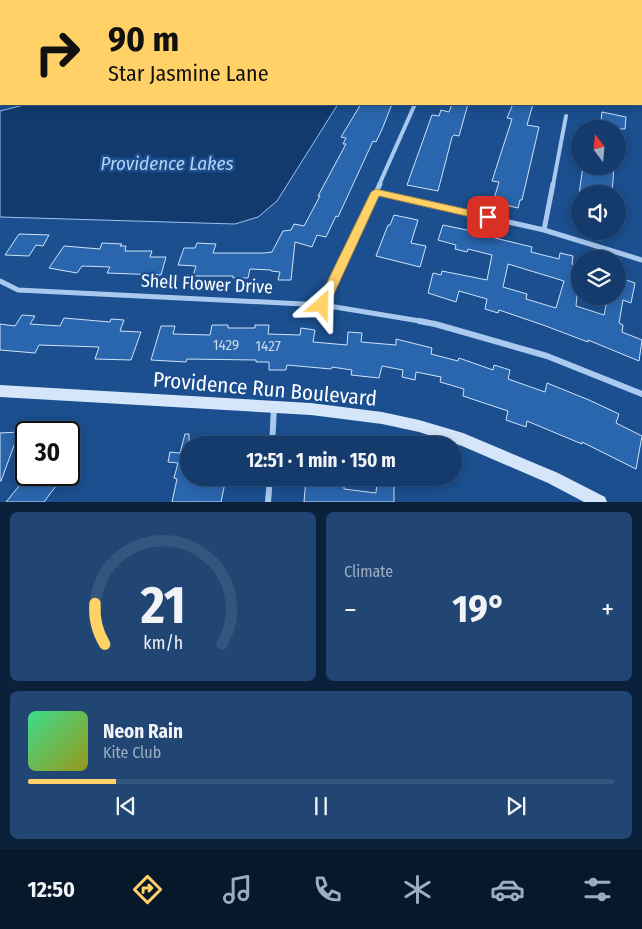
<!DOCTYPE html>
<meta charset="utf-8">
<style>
:root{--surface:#143b6b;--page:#214673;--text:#f1f3f6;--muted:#9dadc1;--line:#33557e;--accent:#ffd166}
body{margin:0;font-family:"Fira Sans Condensed",sans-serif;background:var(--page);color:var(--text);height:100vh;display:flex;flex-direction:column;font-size:19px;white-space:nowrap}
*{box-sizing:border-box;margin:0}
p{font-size:16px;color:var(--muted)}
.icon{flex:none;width:28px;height:28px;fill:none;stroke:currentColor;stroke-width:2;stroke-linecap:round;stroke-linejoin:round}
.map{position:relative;height:502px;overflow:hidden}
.side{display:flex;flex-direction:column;gap:10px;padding:10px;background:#0b203b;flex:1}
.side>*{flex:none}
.top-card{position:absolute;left:0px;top:0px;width:642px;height:105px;box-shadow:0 2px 12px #0003,0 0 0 1px var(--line);background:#ffd166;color:#111;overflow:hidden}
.needle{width:32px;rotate:344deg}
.fabs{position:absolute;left:571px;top:120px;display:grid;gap:10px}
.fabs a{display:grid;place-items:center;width:55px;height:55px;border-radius:50%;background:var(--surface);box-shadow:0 2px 12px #0003,0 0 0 1px var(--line);font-size:25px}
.speed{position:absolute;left:15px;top:421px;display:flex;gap:10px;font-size:25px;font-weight:700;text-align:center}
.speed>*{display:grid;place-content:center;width:65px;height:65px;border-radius:50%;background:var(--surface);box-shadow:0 2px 12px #0003,0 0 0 1px var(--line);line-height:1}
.speed .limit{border:2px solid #111;border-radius:8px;background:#fff;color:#111}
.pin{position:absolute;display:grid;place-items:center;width:42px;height:42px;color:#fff;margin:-21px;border-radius:10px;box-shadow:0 2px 8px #0006}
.me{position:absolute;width:55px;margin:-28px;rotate:25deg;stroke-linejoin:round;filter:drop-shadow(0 0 4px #0008)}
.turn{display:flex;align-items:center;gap:18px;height:105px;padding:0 25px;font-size:22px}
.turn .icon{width:65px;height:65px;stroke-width:2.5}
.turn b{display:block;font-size:35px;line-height:42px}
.big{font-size:38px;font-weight:700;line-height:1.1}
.side .tile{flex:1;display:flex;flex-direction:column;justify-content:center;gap:8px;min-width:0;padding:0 18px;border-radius:8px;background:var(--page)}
.side .dial{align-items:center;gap:0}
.dial svg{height:130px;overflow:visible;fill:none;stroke:var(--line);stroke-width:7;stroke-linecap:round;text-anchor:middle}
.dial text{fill:var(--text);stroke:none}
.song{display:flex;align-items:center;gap:15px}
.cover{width:60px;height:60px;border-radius:8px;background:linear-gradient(135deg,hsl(150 70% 55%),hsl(60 70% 35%))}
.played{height:5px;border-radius:2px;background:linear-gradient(90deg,var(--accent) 15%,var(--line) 15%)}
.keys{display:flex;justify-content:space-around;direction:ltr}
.heat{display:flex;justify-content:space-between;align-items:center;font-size:28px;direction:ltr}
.side .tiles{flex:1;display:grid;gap:10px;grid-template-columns:1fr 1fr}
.tile:last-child{grid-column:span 2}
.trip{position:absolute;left:180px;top:436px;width:282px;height:50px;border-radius:25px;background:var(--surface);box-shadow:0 2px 12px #0003,0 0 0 1px var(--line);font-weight:700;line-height:50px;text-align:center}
.tabs{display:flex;height:80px;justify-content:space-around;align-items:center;background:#08182b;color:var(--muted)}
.tabs .icon{width:35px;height:35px}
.tabs .selected{color:var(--accent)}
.tabs b{font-size:22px;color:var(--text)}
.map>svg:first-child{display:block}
.water{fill:#123a6d;stroke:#9cc4f0}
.building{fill:#2a66ad;stroke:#cfe3fa;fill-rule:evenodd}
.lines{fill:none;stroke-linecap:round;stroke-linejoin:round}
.street-far3{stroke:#a9c9ee;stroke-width:3}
.street-far2{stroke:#a9c9ee;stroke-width:4}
.street-far1{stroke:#a9c9ee;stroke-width:5}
.street{stroke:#a9c9ee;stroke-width:6}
.secondary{fill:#d6e6fa;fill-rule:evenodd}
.route{fill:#ffd166;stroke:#a68842}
.labels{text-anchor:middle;stroke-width:5;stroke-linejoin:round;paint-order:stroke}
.number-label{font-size:15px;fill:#cad9ea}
.street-label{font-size:18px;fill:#fff;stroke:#1b4f8f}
.water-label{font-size:19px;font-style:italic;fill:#b5d3f5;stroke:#1b4f8f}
.near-street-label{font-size:21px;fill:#fff;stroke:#1b4f8f}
</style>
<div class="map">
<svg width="642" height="502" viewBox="0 0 642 502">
<rect width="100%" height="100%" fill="#1b4f8f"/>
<path class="water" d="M28,104H338L277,201L258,217L235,224L0,217V111Z"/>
<path class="building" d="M361,104H392L383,127L376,142L373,141L338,217L336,216L326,237L317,235L312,247L295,242L291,280H278L280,272L271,271V270L250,269L248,278H233V276H193L196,266L178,265L184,248H195L197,243L216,244L213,253H264L272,252L283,231L291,230L294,224L304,226L320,196H318L346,144H343L346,138L341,137Z
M452,104H468L459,136L454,135L452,137L438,191L407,185L432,115L439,116L441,110L449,112Z
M513,104H533L527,125L539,127L522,200H520L518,208L493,202L499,182L492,181L512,119L507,118Z
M602,112L626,117L625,129H600Z
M583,166H614L612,194H579Z
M394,215L418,220L411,243L426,246L420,267L376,256L388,225H390Z
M443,225L495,236V238L532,247L531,252L559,259L560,253L573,256L572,264L580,266V286L578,285L576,306L604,315L608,296H618V277L635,283L631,303L623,300L619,323L623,325L622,332L642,340L639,361L588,340V342L543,325L499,310L498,313L485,309L487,299L459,291L456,302L428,293L433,273L441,275L442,271L487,280L492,255L468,249L467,252L455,249L456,245L438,240ZM508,264L564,281L556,308L526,299L527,294L503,287Z
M19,234L49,235L43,246L36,245L29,256L5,255Z
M102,243L122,244L120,246H126L125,251H152L150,257H166L161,275L107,273L110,267L82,266L77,273L49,268L64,246L100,249Z
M22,315L35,316L30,324L60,326L64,318L110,322L111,319L124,320L120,331L141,332L131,360L95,359L99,347L39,345L35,353L0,350V324L15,326Z
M212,325H228V328H255V325H269L268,334L300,335L301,328L315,330L313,342L347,345L348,332L362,333L361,342L396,345V339L432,348L431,354L458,361L459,358L493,370L494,365L510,370L508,379L545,392L547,383L589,400L619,414L616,423L642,436L636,469L582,442V444L527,421L526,427L506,420L508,411L463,396L464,389L440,382L441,377L416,372L415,380L402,377L403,370L382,366L379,378L351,375L352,370L332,367L331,369L287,365L286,370H269V362H256V360L187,359L186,362L151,360L161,326H175L173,334L210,335Z
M19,432L1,481H0V433Z
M185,434H189V478H226L221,502H172L177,479L174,478L178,463L168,462L170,452L180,453Z
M28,475H64L44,502H6Z
M306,478H344V489L376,493L377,482L394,485V502H304Z"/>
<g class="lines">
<path class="street-far3" d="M46,0L50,1
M495,0L502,1
M35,1L39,0
M162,1L165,0
M261,1L264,0"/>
<path class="street-far2" d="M379,185L415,104
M553,185L566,116"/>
<path class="street-far1" d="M376,192L544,230L642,260
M544,230L553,184
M0,281L18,290L323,305L426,322
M323,305L380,184"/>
<path class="street" d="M419,321L435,324L547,356L642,394
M272,445L274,407
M268,502L270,478"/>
<path class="secondary" d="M0,385L311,403L382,412L419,420L463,433L558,473L605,497L607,502H584L548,483L462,446L419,432L382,424L311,415L0,397Z"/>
</g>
<path class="route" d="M376,189L488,214L494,217L488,221L379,196L327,309H318L316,305L371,192Z"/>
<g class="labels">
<g class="number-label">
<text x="226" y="350">1429</text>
<text x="268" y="351">1427</text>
</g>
<g class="street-label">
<text transform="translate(207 284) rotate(3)" y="6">Shell Flower Drive</text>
</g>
<g class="water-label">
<text x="167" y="170">Providence Lakes</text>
</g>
<g class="near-street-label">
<text transform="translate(265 389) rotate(5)" y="7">Providence Run Boulevard</text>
</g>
</g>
</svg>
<div class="fabs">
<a><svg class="needle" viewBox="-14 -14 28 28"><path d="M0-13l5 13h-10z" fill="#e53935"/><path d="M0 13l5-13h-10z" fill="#9dadc1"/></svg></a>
<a><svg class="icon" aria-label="sound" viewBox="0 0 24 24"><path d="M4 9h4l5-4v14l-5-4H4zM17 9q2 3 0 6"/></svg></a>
<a><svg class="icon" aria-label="layers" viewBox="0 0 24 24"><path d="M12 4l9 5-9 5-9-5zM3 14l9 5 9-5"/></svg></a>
</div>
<div class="speed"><div class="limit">30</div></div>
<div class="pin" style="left:488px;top:217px;background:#d93025"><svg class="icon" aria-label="arrive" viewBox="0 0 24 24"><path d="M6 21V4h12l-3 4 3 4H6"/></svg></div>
<svg class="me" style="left:322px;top:305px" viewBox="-20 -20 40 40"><path d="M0-17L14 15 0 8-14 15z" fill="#ffd166" stroke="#fff" stroke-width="4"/></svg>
<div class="trip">12:51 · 1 min · 150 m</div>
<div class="top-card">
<div class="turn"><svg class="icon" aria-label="right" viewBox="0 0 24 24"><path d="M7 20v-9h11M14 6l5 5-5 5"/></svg><div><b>90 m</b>Star Jasmine Lane</div></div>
</div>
</div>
<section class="side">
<div class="tiles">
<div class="tile dial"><svg viewBox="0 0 100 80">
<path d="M14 69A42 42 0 1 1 86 69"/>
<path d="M14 69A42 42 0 0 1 8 44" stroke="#ffd166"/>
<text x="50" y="56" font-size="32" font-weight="700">21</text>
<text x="50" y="72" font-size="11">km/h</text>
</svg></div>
<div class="tile"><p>Climate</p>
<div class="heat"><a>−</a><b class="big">19°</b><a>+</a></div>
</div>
<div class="tile">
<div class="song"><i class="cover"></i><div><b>Neon Rain</b><p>Kite Club</p></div></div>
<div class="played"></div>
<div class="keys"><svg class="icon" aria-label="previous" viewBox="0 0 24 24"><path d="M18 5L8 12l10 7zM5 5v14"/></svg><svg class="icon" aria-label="pause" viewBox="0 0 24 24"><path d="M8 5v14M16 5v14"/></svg><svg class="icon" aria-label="next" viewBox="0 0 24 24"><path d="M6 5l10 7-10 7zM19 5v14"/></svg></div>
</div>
</div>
</section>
<nav class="tabs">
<b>12:50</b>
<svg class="icon selected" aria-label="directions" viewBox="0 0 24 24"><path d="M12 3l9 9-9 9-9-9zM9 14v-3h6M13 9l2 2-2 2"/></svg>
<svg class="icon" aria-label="music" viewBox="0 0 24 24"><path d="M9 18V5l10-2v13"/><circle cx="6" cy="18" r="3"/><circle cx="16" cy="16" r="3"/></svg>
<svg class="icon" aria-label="phone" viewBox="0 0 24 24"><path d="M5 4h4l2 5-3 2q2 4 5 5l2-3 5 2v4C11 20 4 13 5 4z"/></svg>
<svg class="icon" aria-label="climate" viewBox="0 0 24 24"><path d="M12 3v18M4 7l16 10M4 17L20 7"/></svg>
<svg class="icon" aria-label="car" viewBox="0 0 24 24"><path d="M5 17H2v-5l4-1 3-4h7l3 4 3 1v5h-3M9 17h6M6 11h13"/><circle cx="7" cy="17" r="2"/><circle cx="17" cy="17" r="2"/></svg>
<svg class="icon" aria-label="filters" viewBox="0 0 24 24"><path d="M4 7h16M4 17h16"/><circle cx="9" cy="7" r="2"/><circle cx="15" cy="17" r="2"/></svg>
</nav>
